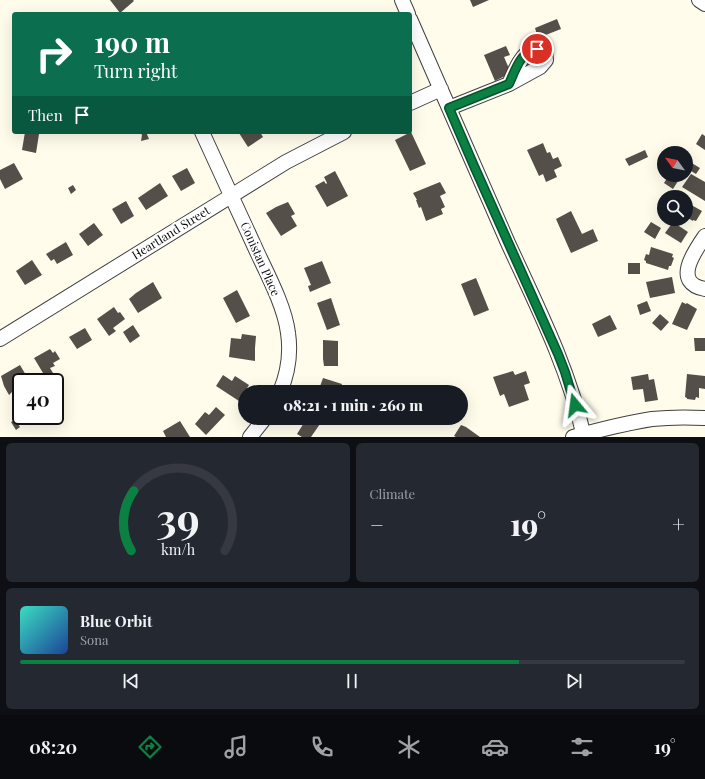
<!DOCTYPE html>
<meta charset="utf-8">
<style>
:root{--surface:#171b24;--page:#242831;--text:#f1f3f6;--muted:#9ea1a6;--line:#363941;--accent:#0b8043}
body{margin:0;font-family:"Playfair Display",serif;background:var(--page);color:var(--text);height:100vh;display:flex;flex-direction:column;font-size:15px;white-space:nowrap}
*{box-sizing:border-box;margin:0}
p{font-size:13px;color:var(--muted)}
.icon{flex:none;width:22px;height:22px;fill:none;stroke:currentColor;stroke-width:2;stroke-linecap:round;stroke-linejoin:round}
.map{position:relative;height:437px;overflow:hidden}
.panel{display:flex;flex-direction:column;gap:6px;padding:6px;background:#0d0f14;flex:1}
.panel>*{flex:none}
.banner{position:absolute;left:12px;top:12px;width:400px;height:122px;border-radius:4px;box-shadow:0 4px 16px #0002;background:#0b6e4f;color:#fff;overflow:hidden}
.needle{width:26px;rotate:303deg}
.fabs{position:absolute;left:657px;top:146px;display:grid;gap:8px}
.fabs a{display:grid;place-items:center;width:36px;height:36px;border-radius:50%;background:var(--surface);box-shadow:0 4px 16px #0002;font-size:20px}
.speed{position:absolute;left:12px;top:373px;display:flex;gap:8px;font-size:20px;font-weight:700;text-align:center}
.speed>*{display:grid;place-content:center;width:52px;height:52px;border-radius:50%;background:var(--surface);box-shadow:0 4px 16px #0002;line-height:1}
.speed .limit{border:2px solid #111;border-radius:6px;background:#fff;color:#111}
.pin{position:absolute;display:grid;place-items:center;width:34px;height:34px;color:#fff;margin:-17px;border:2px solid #fff;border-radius:50%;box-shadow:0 1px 4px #0007}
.me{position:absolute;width:44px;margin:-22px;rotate:344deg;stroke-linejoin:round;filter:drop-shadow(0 0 3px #0008)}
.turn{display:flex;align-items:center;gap:14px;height:84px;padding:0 16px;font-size:18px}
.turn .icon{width:52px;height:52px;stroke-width:2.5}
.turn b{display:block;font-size:28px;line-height:34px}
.then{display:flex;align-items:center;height:38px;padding:0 16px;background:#0003;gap:8px;font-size:15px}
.big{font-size:30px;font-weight:800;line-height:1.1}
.panel .tile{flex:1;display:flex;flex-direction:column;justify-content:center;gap:6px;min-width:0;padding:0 14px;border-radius:6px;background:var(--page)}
.panel .dial{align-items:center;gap:0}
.dial svg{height:104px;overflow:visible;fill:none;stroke:var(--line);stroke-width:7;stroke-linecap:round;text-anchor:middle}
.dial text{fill:var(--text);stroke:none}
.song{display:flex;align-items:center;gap:12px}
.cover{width:48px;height:48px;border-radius:6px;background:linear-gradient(135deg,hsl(170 70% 55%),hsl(220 70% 35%))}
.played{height:4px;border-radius:2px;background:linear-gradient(90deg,var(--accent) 75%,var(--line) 75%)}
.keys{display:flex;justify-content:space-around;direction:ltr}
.heat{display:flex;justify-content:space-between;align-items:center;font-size:22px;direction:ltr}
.panel .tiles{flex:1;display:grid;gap:6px;grid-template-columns:1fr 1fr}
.tile:last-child{grid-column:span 2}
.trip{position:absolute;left:238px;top:385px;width:230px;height:40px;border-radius:20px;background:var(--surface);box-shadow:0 4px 16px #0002;font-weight:800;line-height:40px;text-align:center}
.tab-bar{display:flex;height:64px;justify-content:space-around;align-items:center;background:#090b0e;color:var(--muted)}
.tab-bar .icon{width:28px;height:28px}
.tab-bar .current{color:var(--accent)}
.tab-bar b{font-size:18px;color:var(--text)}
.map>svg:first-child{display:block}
.building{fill:#554f49}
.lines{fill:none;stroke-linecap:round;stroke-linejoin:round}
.minor-casing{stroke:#404040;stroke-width:16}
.minor{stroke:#fff;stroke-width:14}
.route-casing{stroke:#07532c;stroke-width:10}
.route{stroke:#0b8043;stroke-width:7}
.labels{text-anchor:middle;stroke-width:4;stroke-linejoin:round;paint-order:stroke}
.street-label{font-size:12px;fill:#0d0d0d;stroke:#fff}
</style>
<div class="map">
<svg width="705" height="437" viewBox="0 0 705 437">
<rect width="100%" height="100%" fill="#fffcec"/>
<path class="building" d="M110,0H133L134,1L120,13Z
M470,0H489L473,7Z
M557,19L561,29L538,38L535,28Z
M506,46L510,55L504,57L511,73L495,81L484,55Z
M25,132L39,134L36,153L22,150Z
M140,132H146L149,139L141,141L142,135Z
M241,132H260L263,137L248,147L239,133Z
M411,132L426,164L410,171L395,140Z
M702,134L705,136V150L696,144Z
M543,143L547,153L550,152L553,159L558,157L562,166L554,170L557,177L546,182L543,174L539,176L527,150Z
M645,150L648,157L629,166L625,159Z
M690,162L700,168L696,174L686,168Z
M14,163L23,179L5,189L0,179V170Z
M187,168L195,183L181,191L172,176Z
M335,171L348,196L327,207L315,186L324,181L326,184L327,183L324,177Z
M691,174L705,182V201L682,187Z
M669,175L678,181L673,189L664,183Z
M440,182L446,193L440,196L445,207L441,209L443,214L426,221L421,207L419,208L416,200H417L413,193Z
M160,183L168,196L146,210L138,198Z
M73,185L76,190L71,194L68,188Z
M664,198V214L657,209Z
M126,201L134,216L121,224L112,209Z
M288,202L295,214L291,216L297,226L281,236L266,213L276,207Z
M686,202L702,211L696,221L693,220V221L686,217Z
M571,211L582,234L593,229L598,241L571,253L556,219Z
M651,222L661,228L655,239L644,232Z
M673,222L688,232L681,243L665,233Z
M94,223L103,235L88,246L79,234Z
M66,242L73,255L57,264L54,259L51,261L46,254Z
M651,247L673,254L672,257L674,258L671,266H669L668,270L646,263V261L644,260L646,254L649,255Z
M32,260L42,275L25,285L16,271Z
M322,261L331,283L310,292L308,286L311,285L304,268Z
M628,263H640V274H628Z
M672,277L675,293L650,298L646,282Z
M476,278L489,310L474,316L461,284Z
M153,282L162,298L138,313L129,299L136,293Z
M237,290L250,316L236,323L223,298Z
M331,298L340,325L327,330L317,303Z
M647,301L651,311L640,315L637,305Z
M682,302L686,304L687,303L697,309L687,330L672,324Z
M114,307L118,313L120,312L125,319L113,328L116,331L109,336L97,319Z
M660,314L669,322L661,331L652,323Z
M610,315L617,329L598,337L592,324Z
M133,325L140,336L130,343L123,332Z
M85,328L92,340L77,349L69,337Z
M242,334L256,336L255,348V361L229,357L231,338L241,339Z
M694,338H705V351H695Z
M323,340L338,341V366H324L323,359Z
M50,349L53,353L55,351L60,359L53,363L55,366L50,368L53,373L46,378L34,358Z
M20,365L30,382H21V387L19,388L21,392L14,396L12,392L9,395L4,386L1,376Z
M513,371L515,375L526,371L530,383L524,385L529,400L509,407L504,394L500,396L493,377Z
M648,374L649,380L654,379L658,400L645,402L643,389L633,390L631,377Z
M687,374L705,376V389L699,388V398L696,397L695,400L687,399V398L685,397Z
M223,375L232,381L235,376L249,385L239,401L216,386Z
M323,378L342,384L339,392H318Z
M216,407L225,415L206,435L195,424L205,412L209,415Z
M307,418H317L322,421L311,437H302L297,434Z
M15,420L20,427L16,430L11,422Z
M180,421L190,437H166L163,431Z
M461,425L466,427L480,437H456L454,436Z"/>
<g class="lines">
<defs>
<path id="minor" d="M402,0L408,14
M699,0L705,4
M410,19C443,93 475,168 508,243C537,306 569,369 584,437
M410,103L441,89
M449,108L509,84L540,67L546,60L545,52C541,51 536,48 532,50C521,54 514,73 509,84
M202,132C221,173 239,213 258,254C269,277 285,308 288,333C291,353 288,373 280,392
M705,236C694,252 672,283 705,289
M0,339L286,162L344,132
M250,437L265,418
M573,437C599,430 625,423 652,419C670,417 687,417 705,418"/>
</defs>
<use href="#minor" class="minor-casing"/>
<use href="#minor" class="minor"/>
</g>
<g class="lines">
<defs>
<path id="route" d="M537,49C521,50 515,71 509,84L449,108L474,166L558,354L565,372L575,405"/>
</defs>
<use href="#route" class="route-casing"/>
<use href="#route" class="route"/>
</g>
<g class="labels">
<g class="street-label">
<text transform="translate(171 233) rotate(-32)" y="4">Heartland Street</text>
<text transform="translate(260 259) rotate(66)" y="4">Conistan Place</text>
</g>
</g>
</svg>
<div class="fabs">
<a><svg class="needle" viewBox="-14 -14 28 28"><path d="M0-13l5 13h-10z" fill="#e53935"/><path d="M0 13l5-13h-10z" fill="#9ea1a6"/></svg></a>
<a><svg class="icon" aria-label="search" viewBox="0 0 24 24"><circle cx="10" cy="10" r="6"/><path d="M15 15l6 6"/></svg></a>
</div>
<div class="speed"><div class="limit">40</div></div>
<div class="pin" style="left:537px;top:49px;background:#d93025"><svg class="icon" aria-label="arrive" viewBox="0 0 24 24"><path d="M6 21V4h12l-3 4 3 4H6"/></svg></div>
<svg class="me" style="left:575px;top:405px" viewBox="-20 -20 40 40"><path d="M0-17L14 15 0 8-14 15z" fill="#0b8043" stroke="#fff" stroke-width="4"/></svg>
<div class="trip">08:21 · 1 min · 260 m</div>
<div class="banner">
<div class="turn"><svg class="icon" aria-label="right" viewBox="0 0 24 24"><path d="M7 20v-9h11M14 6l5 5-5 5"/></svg><div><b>190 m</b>Turn right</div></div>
<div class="then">Then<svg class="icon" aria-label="arrive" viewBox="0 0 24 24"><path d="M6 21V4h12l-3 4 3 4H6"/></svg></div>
</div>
</div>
<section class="panel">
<div class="tiles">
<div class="tile dial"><svg viewBox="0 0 100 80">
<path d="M14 69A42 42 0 1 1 86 69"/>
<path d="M14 69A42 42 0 0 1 16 23" stroke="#0b8043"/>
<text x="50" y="56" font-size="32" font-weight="700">39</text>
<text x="50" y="72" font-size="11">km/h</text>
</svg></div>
<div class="tile"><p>Climate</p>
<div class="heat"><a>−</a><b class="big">19°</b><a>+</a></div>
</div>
<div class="tile">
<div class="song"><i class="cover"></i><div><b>Blue Orbit</b><p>Sona</p></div></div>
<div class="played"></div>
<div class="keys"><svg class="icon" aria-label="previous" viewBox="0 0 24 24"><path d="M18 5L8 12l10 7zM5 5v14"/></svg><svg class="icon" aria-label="pause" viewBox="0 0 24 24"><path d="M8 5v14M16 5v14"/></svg><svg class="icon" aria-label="next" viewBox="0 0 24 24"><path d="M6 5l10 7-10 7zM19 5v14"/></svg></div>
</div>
</div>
</section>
<nav class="tab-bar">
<b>08:20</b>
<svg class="icon current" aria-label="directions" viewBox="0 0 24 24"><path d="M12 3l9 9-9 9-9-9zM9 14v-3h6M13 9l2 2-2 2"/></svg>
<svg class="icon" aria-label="music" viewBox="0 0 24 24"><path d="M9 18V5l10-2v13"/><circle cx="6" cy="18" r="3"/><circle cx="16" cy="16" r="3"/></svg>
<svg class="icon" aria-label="phone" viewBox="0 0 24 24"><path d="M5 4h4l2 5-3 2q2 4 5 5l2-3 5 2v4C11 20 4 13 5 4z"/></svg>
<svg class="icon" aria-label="climate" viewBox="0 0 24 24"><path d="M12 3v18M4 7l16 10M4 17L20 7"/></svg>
<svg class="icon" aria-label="car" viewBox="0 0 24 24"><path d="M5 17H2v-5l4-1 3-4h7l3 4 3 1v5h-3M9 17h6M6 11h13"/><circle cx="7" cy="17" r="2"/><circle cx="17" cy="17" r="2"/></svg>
<svg class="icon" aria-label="filters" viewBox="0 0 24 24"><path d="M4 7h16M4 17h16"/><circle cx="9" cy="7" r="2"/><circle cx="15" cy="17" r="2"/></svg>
<b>19°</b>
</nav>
